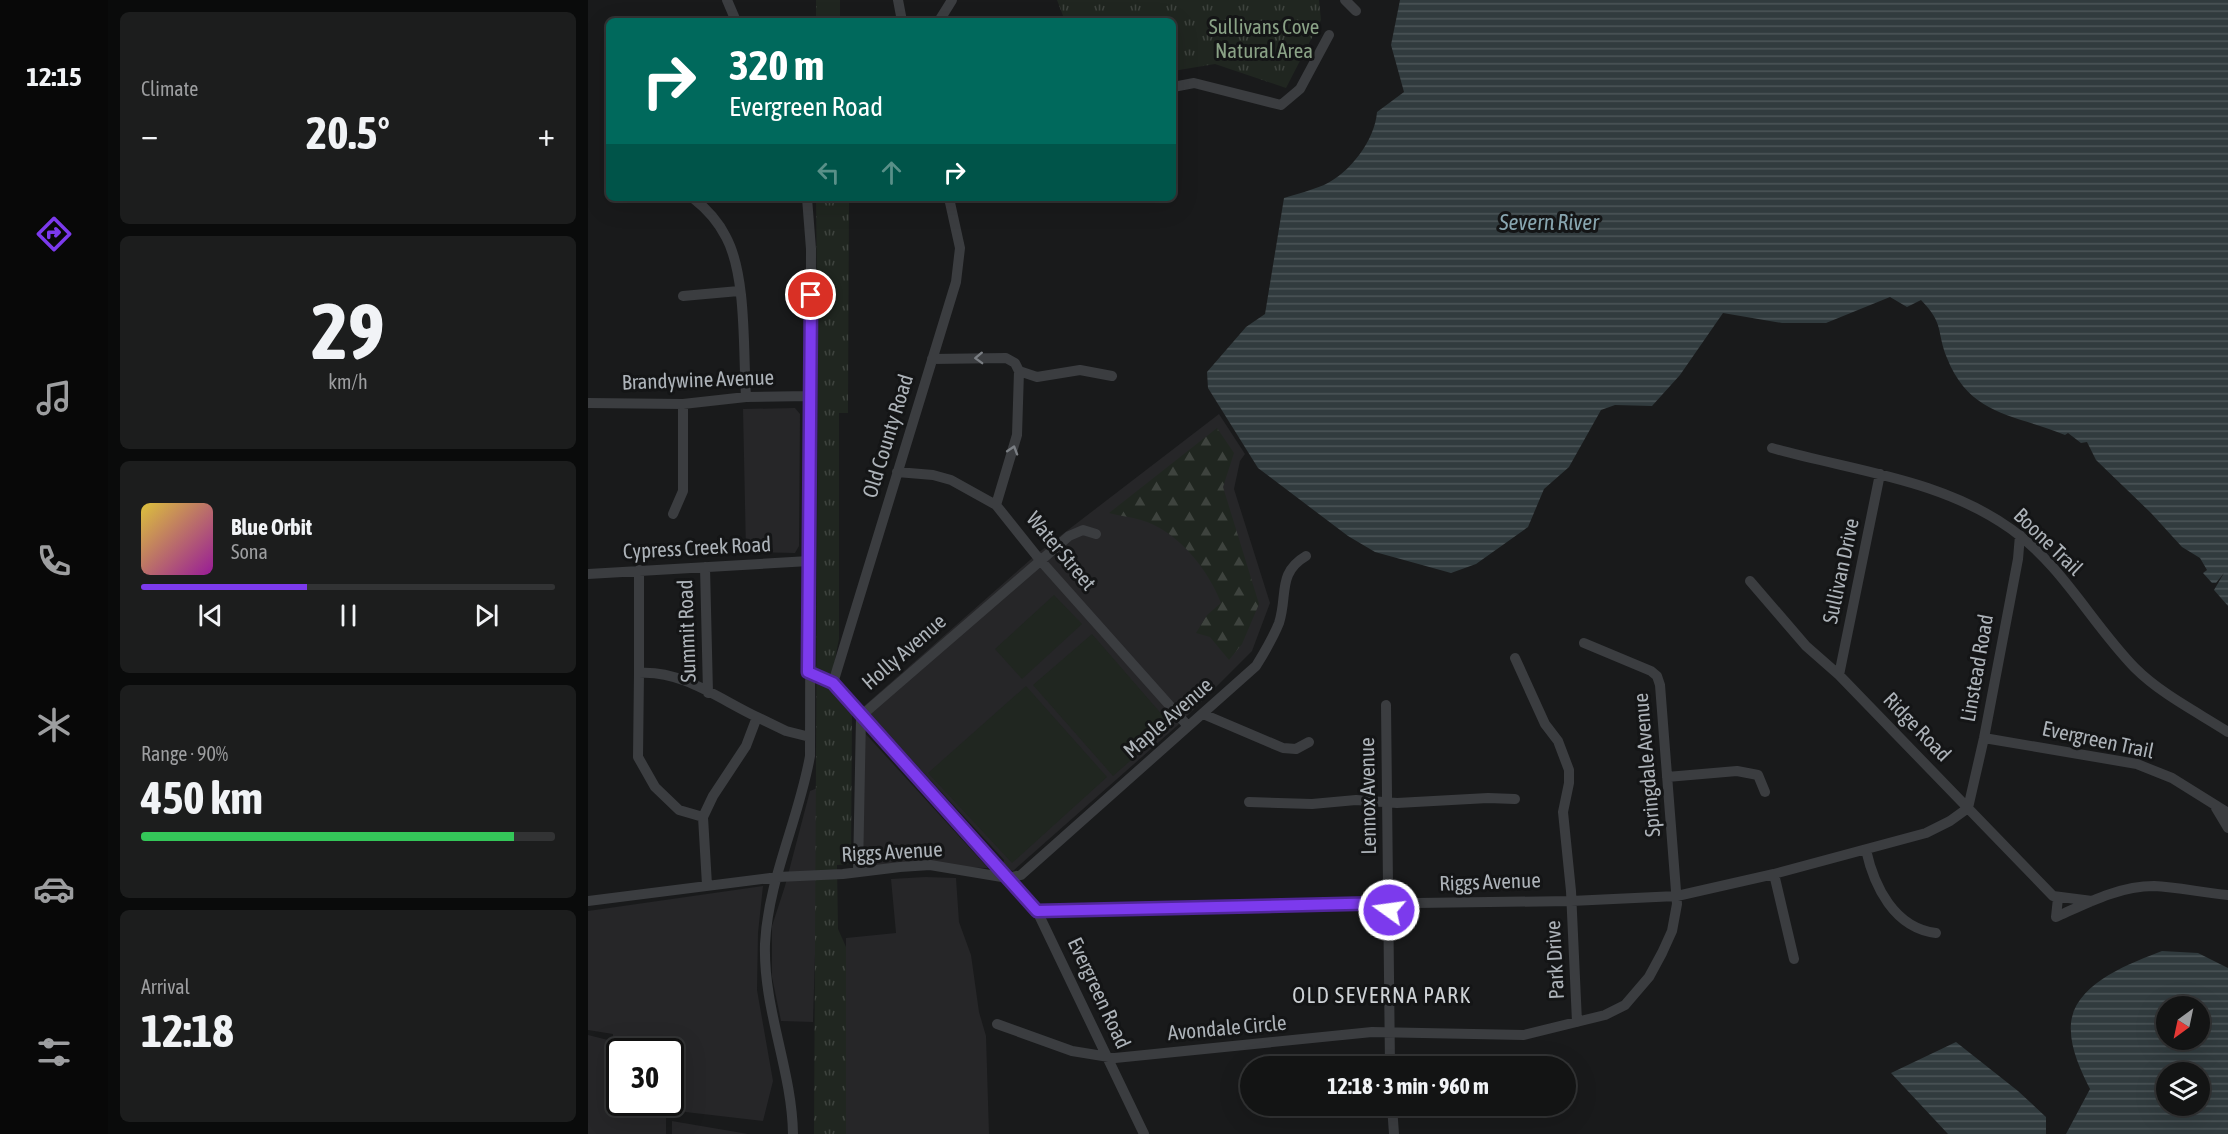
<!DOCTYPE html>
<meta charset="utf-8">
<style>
:root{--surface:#131414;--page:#1c1d1d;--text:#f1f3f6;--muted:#9d9ea0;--line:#323334;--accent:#7c3aed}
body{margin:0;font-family:"Asap Condensed",sans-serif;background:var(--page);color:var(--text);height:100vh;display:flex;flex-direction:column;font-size:22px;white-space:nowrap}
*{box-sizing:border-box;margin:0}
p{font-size:20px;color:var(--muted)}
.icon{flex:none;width:33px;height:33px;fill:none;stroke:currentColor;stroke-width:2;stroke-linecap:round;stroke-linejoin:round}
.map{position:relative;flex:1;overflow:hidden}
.side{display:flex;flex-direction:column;gap:12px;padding:12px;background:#0a0b0b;width:480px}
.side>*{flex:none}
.banner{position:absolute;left:18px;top:18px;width:570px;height:183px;border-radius:9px;box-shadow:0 6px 24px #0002,0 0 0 2px var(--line);background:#00695c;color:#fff;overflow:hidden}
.needle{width:39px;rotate:213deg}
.controls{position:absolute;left:1568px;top:996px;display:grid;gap:12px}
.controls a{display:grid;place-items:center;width:54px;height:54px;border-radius:50%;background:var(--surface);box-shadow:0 6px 24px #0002,0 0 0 2px var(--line);font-size:30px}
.speed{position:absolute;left:18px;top:1038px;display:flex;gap:12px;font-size:30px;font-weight:700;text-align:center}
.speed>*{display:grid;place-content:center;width:78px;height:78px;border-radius:50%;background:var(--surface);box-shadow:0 6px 24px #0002,0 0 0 2px var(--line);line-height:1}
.speed .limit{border:3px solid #111;border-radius:9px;background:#fff;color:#111}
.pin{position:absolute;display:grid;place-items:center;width:51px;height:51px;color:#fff;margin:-26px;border:3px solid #fff;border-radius:50%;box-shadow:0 2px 6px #0007}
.me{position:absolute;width:66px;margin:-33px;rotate:284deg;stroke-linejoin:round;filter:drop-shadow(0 0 4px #0008)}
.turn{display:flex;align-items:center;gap:21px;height:126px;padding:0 24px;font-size:27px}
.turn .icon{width:78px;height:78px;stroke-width:2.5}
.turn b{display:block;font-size:42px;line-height:51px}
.lanes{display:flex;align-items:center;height:57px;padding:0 24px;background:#0003;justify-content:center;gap:30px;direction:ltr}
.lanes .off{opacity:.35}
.big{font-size:45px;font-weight:700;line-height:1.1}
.side .tile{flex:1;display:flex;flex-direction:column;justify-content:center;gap:9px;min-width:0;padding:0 21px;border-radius:9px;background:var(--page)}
.side .dial{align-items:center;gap:0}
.dial b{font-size:78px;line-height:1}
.song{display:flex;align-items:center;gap:18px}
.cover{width:72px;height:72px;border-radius:9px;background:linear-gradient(135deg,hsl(50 70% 55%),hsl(300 70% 35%))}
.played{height:6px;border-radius:3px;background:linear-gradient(90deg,var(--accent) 40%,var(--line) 40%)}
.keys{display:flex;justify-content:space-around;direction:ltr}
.heat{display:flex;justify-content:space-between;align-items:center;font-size:33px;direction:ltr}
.charge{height:9px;border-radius:4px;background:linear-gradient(90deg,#34c759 90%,var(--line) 0)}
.trip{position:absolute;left:652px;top:1056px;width:336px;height:60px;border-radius:30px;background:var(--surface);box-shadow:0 6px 24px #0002,0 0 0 2px var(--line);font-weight:700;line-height:60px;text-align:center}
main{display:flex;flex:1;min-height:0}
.menu{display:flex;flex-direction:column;width:108px;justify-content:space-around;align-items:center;background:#080808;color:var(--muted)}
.menu .icon{width:42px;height:42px}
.menu .selected{color:var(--accent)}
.menu b{font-size:27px;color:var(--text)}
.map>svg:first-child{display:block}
.built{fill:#262628}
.forest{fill:url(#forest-firs)}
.park{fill:url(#park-tufts)}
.garden{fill:#202620}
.water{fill:url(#water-rules);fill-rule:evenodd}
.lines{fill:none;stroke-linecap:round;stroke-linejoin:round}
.minor{stroke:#3b3d40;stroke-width:10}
.oneway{stroke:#7a7e83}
.route-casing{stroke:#51269a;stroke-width:15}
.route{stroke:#7c3aed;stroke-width:10}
.labels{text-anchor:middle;stroke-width:6;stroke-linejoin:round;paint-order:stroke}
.park-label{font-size:21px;fill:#8aa286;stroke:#141516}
.street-label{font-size:21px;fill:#adb3b9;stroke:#141516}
.water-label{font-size:22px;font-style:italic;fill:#88a6b0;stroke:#141516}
.neighbourhood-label{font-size:22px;letter-spacing:1.5px;fill:#ced2d6;stroke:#141516}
</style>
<main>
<nav class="menu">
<b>12:15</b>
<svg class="icon selected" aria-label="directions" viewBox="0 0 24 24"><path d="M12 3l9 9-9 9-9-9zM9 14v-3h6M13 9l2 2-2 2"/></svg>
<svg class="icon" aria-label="music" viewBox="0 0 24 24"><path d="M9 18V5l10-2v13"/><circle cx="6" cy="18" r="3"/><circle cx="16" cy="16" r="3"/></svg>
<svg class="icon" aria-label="phone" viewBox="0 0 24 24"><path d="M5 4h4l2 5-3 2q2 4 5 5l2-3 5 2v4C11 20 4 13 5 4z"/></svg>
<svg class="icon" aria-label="climate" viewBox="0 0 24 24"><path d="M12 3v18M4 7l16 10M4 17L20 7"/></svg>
<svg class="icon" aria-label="car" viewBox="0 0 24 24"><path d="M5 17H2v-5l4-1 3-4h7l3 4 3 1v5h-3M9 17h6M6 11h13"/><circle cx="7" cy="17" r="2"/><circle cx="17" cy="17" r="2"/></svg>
<svg class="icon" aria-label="filters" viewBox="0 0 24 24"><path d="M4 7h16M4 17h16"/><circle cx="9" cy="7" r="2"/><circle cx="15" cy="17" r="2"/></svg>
</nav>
<section class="side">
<div class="tile"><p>Climate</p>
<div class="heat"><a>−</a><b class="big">20.5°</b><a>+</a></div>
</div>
<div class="tile dial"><b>29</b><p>km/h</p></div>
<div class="tile">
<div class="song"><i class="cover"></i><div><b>Blue Orbit</b><p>Sona</p></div></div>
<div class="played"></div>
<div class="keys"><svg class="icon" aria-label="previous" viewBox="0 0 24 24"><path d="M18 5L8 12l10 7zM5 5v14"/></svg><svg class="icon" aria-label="pause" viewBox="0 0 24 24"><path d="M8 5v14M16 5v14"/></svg><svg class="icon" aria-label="next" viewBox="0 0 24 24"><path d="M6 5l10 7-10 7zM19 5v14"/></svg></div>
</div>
<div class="tile"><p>Range · 90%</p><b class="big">450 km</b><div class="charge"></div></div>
<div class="tile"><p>Arrival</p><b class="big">12:18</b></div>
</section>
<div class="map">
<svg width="1640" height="1134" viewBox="0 0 1640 1134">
<defs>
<pattern id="forest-firs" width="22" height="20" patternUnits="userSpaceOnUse" patternTransform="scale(1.5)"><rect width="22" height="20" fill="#202620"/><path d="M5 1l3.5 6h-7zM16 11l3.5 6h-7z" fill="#3e433e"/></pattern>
<pattern id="park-tufts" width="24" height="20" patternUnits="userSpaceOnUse" patternTransform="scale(1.5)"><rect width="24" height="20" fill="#202620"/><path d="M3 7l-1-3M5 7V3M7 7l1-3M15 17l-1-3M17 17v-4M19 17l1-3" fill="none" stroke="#3e433e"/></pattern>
<pattern id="water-rules" width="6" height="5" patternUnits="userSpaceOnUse" patternTransform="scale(1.5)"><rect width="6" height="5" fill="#313b3e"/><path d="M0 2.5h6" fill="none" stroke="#4c5558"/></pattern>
</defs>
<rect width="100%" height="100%" fill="#191a1b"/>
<path class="built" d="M207,408L212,414L211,546L207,553L158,552L155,409Z
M631,414L657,454L652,461L646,489L682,603L664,651L589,726L425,871L421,870L415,864L416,860L275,707L450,553Z
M276,732L400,868L272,865Z
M232,787L225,1022L193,1021L184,977V926L197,886L222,791Z
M337,877L368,878L371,922L383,955L391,1012L398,1036L401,1134H258V938L308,933L303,879Z
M175,886L170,933L169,990L185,1081L175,1121L89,1111L51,1103L82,1102V1052H32L31,1098L21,1096L25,1034L0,1030V911Z
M0,1035L20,1040L18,1098L78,1114V1134H0Z
M84,1121L160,1134H84Z"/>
<path class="forest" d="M629,428L646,453L635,487L671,604L654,644L641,660L622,637L608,633L619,615L633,603C620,569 590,531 553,520C543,517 532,516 521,513Z"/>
<path class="park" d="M228,0H252V21H228Z
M469,0H731L733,20L698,88L627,64L585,71V21H477Z
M228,198H261L260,413H251V639C244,671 242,690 264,715L263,864L249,865L250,929L258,947V1134H226L230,383Z"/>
<path class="garden" d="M466,595L494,624L434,679L407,649Z
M504,634L583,725L525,776L445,685Z
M438,686L519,777L424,863L340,773Z"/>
<path class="water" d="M812,0H1640V606L1626,590L1636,573L1628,583H1624L1615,573L1619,570L1612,558L1594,547L1563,513L1508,460L1499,442L1493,443L1480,433L1477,435C1426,414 1382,416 1359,358C1348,331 1357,325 1333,300L1319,307L1302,297L1238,323H1194L1135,313L1092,375L1064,406L1027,405L1013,410L981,467L956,489L940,527L888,564L863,573L787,552L760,536L670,468L620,388L619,372L658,327L677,314L696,198C709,194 724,190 736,185C762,173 787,140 789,112L816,92L803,45Z
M1574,951L1610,953L1640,968V1134H1478L1502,1089C1492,1069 1481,1046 1483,1023C1487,983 1543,963 1574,951ZM1578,1006H1611V1040H1578ZM1578,1072H1611V1106H1578Z
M1368,1042L1430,1091L1458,1117V1134H1360L1303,1073Z"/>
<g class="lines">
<path class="minor" d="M139,0L148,21
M310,0L314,21
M757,0L768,11
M351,21L364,0
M585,87L606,83L693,105L712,89L741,35
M105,198C119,209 130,221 138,237C159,276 155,352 158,397
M95,296L151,291
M344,359L418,358L427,363L431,371L429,435L408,505
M431,371L449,377L492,370L524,376
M0,403L95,404L158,397L222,396
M1184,448C1265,471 1353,479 1423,529C1474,565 1504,624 1547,668C1573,694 1609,712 1640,732
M309,472L345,475L363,480L408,505L452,560L599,725
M85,514L95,491V404
M117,567L120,693
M0,574L221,561
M1162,581L1218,646L1251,675L1465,896L1504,901
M927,658L957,724L970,741L981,770V783L975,812L983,891L989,1022
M220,672L245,683L449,911L556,1134
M51,673V570
M1251,675L1292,474
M245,683L368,282L372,248L361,198
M798,705L802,1066
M615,714L695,748L708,749L721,742
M1396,738L1549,764L1584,778L1640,813
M1079,777L1149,771L1170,775L1177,792
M661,802L724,804L768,800L809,803L900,798L927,799
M1628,808L1640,828
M115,817L91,810L67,787L50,757L51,673C94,670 131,699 169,717
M1278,850C1286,886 1306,928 1348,933
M270,872L273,716L481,536L495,530L508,534
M1186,874L1206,959
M119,885L115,817L125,796L158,746L169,717L198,731L222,737
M1470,898L1468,917C1499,903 1531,886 1566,886C1590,887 1615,893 1640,895
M0,901L190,877L255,874L312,867L342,865L420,878L433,875L668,666C676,653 685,638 691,623C700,595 689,573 718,556
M449,911L545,907L983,901L1089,896L1186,874L1338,833L1362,821L1380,808L1396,738L1430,559L1432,535
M409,1024L484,1051L527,1058L784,1032L936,1035L1017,1015L1037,1005L1061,977L1074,953L1084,931L1089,904L1072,685L1069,676L1063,671L996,643
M804,1106L806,1134
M205,1134C204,1070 175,1009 177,944C180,880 211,819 222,756L223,249L219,198"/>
</g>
<defs><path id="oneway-chevron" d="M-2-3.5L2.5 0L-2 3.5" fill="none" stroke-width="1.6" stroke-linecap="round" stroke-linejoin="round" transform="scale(1.5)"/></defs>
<g class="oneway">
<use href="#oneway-chevron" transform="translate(391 358) rotate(178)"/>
<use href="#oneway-chevron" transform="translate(425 450) rotate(-73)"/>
</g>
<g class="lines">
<defs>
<path id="route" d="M223,295L220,672L245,683L449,911L801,903V910"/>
</defs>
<use href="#route" class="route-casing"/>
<use href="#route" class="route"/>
</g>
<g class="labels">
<g class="park-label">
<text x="676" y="34">Sullivans Cove<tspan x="676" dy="24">Natural Area</tspan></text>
</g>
<g class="street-label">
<text transform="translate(110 380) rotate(-2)" y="7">Brandywine Avenue</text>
<text transform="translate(300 436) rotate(-73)" y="7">Old County Road</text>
<text transform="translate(1460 542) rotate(44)" y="7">Boone Trail</text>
<text transform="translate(109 548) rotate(-3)" y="7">Cypress Creek Road</text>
<text transform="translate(473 551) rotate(50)" y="7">Water Street</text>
<text transform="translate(1253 571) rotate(-78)" y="7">Sullivan Drive</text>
<text transform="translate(99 631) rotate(-92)" y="7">Summit Road</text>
<text transform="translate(316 652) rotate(-41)" y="7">Holly Avenue</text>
<text transform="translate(1389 668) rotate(-80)" y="7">Linstead Road</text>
<text transform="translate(580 718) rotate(-41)" y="7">Maple Avenue</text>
<text transform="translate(1329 727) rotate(46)" y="7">Ridge Road</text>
<text transform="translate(1510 740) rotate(12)" y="7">Evergreen Trail</text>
<text transform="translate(1059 765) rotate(-95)" y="7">Springdale Avenue</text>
<text transform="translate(780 796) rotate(-91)" y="7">Lennox Avenue</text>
<text transform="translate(304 852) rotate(-3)" y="7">Riggs Avenue</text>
<text transform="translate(902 882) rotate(-2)" y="7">Riggs Avenue</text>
<text transform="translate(967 960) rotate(-93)" y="7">Park Drive</text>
<text transform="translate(511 993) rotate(65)" y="7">Evergreen Road</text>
<text transform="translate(639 1028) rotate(-5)" y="7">Avondale Circle</text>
</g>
<g class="water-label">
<text x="961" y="230">Severn River</text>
</g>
<g class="neighbourhood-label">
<text x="794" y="1003">OLD SEVERNA PARK</text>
</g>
</g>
</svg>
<div class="controls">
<a><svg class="needle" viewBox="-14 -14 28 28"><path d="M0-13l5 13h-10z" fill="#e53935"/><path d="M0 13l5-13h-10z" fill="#9d9ea0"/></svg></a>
<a><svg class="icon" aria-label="layers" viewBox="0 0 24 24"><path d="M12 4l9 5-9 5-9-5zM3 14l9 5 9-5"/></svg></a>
</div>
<div class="speed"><div class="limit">30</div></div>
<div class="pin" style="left:223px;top:295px;background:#d93025"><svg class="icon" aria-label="arrive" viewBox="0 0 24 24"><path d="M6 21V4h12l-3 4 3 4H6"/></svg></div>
<svg class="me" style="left:801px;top:910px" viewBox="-20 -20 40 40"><circle r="17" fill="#7c3aed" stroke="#fff" stroke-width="3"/><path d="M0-11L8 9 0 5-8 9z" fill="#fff"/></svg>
<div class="trip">12:18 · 3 min · 960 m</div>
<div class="banner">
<div class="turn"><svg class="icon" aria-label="right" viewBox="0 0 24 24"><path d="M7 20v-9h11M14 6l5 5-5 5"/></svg><div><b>320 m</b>Evergreen Road</div></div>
<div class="lanes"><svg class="icon off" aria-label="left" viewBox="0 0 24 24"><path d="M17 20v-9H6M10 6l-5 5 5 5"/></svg><svg class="icon off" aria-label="ahead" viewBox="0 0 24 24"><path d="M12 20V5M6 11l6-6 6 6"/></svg><svg class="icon" aria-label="right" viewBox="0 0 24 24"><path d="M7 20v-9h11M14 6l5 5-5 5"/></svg></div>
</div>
</div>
</main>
